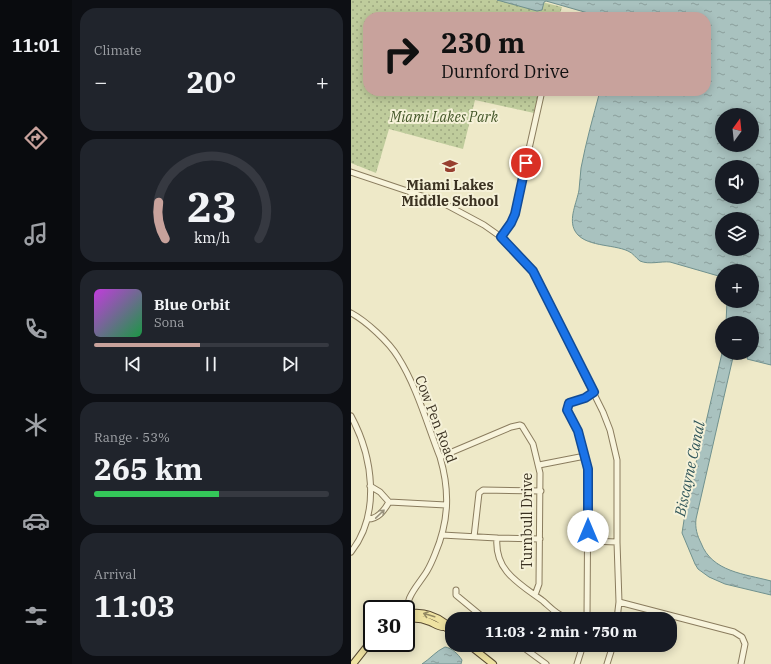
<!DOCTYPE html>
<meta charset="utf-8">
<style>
:root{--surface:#171b24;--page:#20242c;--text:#f1f3f6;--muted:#9ea1a6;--line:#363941;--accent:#c8a29c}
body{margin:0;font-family:"IBM Plex Serif",serif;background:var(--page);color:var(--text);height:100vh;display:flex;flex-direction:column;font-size:15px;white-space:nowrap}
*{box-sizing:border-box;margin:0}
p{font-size:13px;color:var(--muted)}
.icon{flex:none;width:22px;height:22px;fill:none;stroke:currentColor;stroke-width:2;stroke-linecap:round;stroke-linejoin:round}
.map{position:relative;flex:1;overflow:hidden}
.side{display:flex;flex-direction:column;gap:8px;padding:8px;background:#0d0f14;width:279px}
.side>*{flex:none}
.top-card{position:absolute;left:12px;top:12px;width:348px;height:84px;border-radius:16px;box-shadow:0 2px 10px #0003;background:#c8a29c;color:#111;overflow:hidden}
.needle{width:26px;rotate:15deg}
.tools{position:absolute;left:364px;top:108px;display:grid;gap:8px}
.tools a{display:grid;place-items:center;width:44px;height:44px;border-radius:50%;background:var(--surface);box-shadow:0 2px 10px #0003;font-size:20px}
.speed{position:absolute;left:12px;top:600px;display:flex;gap:8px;font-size:20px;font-weight:700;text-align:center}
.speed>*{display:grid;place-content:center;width:52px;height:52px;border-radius:50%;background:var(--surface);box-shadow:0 2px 10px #0003;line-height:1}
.speed .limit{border:2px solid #111;border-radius:6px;background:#fff;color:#111}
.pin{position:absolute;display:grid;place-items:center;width:34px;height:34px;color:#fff;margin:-17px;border:2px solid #fff;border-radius:50%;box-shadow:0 1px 4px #0007}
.me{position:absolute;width:44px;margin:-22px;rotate:0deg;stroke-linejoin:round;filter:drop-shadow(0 0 3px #0008)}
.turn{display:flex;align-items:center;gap:14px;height:84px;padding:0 12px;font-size:18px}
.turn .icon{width:52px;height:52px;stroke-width:2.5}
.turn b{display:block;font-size:28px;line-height:34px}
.big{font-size:30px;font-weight:800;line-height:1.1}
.side .widget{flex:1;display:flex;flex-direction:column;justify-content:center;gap:6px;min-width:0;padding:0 14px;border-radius:16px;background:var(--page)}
.side .dial{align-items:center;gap:0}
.dial svg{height:104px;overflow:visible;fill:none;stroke:var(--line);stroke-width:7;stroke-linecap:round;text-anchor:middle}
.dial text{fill:var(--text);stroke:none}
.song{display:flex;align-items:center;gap:12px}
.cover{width:48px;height:48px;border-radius:6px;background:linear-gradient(135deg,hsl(290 70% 55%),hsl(140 70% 35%))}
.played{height:4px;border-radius:2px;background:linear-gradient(90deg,var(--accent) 45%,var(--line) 45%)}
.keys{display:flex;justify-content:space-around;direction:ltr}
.heat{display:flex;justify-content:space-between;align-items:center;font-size:22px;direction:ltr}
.charge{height:6px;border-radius:3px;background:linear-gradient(90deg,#34c759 53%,var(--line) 0)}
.trip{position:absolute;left:94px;top:612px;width:232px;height:40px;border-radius:16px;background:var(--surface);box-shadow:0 2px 10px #0003;font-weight:800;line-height:40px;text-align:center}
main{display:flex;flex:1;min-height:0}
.tab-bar{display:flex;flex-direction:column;width:72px;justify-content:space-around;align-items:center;background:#090b0e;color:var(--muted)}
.tab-bar .icon{width:28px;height:28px}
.tab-bar .on{color:var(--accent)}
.tab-bar b{font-size:18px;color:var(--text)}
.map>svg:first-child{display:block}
.park{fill:url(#park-dots)}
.water{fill:url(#water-ripples);stroke:#70918e;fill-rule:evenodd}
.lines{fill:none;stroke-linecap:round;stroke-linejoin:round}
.minor-casing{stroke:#8a7c5e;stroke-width:7}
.major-casing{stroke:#584a31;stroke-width:8}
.minor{stroke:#f8f4dc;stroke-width:5}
.major{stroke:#efe3a2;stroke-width:6}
.oneway{stroke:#99927e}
.oneway2{stroke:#948a62}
.route-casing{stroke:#114b97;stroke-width:10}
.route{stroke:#1a73e8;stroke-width:7}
.labels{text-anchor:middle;stroke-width:4;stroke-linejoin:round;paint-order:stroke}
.park-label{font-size:14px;font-style:italic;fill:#435628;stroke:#f5f1d8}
.poi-label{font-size:14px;font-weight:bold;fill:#3a3121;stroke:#f5f1d8}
.street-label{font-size:14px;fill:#3a3121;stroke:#f5f1d8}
.water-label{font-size:15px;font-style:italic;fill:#30565a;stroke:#f5f1d8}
</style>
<main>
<nav class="tab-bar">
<b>11:01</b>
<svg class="icon on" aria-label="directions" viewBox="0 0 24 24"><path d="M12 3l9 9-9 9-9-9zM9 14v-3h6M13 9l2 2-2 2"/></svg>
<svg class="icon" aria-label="music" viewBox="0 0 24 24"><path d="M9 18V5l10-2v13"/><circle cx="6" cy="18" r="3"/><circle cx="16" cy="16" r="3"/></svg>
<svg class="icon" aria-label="phone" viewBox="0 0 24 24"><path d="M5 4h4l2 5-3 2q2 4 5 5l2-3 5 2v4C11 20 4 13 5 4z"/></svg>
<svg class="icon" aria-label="climate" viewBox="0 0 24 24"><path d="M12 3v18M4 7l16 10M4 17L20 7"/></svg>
<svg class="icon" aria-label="car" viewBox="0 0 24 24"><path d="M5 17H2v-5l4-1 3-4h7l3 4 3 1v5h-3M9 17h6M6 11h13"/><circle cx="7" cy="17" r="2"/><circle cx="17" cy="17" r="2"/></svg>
<svg class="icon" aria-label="filters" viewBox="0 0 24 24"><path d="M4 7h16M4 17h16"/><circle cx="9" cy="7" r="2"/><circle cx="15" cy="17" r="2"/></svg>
</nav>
<section class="side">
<div class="widget"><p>Climate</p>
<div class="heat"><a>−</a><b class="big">20°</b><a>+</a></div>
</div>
<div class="widget dial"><svg viewBox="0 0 100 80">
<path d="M14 69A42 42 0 1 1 86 69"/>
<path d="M14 69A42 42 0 0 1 9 41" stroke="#c8a29c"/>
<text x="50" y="56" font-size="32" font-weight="700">23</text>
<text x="50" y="72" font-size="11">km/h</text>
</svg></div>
<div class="widget">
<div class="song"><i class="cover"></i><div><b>Blue Orbit</b><p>Sona</p></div></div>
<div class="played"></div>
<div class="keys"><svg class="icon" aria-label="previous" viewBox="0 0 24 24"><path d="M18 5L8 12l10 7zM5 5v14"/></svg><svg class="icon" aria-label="pause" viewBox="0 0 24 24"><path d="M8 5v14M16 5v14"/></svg><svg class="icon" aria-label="next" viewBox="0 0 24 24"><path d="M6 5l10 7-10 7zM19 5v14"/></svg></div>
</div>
<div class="widget"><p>Range · 53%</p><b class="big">265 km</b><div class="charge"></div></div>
<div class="widget"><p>Arrival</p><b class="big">11:03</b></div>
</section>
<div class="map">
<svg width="420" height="664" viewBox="0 0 420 664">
<defs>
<pattern id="park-dots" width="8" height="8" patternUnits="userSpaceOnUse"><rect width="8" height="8" fill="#bfcc9c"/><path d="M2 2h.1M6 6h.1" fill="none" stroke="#9ca67f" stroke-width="1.8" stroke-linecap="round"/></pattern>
<pattern id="water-ripples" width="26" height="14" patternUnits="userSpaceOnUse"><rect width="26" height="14" fill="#a9c2bf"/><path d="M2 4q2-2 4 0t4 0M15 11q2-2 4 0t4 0" fill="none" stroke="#8b9e9b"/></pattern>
</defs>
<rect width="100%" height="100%" fill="#eee9c8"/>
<path class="park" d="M0,0H183L211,7L208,17H17V91H188L183,113L124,100L112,149L38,129L25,173L0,163Z"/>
<path class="water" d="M146,0H420V365L396,359L398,353H401V323H375L376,301H401V271H371V277L319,262C310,261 298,265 289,261C285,258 282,253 277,251C262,244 233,247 224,231C217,219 226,202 228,190C229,183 229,175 230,168C235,142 242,117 249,91H355V17H251L195,1L193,2L191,10L186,11ZM371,115H401V145H371ZM371,167H401V197H371ZM371,219H401V249H371Z
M371,353H383L345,519C344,528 346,535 350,543C361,572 394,574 420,581V595L374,584L358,577L347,569L344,564L331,533L338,488L349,448Z
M94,647C101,648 107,654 111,660L110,664H71C79,659 85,651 94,647Z"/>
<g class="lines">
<defs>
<path id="minor" d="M0,172L92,203L133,225L150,237L182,271L252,412L259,430L266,460V542L268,602L266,619
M150,237L161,221L164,211L191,91
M0,313C15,321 38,342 47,357C66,387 76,424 89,457C99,491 98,521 84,554C82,559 79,566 76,571C67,586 52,598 57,618
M0,416C22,457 30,514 0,552
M89,457L160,427L169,425L171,426L182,444L189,473L188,584L184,595
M188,465L234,456
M19,486L29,492L38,502L95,505
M17,519C27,519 33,511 38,502
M91,535L146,538L189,539
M123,537L128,493L132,490L190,491
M146,538C143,571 169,584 192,601C198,606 205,614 212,616C220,618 229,616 236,619
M238,541L266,542
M105,590V595L134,619
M268,602L383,632L391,637L394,644L390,664
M236,619L237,469L227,431L216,410L218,403L234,398L243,392
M169,645L195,664
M226,664L232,645
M256,664L262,645"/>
<path id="major" d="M55,614C69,611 82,614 94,623V627L101,632
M55,619C62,618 72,619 79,622C84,624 88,628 94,627
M118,645L142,664
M2,664L21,640"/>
</defs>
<use href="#minor" class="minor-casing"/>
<use href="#major" class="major-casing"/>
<use href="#minor" class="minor"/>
<use href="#major" class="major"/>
</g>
<defs><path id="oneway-shaft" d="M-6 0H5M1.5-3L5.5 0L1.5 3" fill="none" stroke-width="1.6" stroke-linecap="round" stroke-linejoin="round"/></defs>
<use class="oneway" href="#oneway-shaft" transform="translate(29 514) rotate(-44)"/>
<use class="oneway2" href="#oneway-shaft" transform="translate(78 615) rotate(-163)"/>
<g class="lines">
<defs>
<path id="route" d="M175,163L164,214L160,223L150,237L182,271L243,392L234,398L218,403L216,410L227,431L237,469V531"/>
</defs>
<use href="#route" class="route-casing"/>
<use href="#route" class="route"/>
</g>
<defs>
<symbol id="school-bare" viewBox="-9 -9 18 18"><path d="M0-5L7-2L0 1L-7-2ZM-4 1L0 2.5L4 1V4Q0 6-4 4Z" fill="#973f2f" stroke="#f5f1d8" stroke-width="2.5" paint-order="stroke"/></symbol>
</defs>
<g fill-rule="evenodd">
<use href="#school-bare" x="88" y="155" width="22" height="22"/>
</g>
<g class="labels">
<g class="park-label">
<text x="93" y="122">Miami Lakes Park</text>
</g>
<g class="poi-label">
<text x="99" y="190">Miami Lakes<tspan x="99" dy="16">Middle School</tspan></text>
</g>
<g class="street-label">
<text transform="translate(85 419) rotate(69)" y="5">Cow Pen Road</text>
<text transform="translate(176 521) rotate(-90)" y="5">Turnbull Drive</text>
</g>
<g class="water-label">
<text transform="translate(339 469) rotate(-78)" y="5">Biscayne Canal</text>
</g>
</g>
</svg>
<div class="tools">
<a><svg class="needle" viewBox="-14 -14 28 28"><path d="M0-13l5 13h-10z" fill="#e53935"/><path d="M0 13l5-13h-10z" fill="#9ea1a6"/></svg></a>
<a><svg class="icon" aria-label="sound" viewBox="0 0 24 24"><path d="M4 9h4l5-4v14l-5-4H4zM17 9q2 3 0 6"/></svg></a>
<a><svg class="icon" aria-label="layers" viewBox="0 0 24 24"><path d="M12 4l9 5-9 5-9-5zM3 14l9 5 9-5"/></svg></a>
<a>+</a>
<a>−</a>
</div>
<div class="speed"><div class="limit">30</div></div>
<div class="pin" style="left:175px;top:163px;background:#d93025"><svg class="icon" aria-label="arrive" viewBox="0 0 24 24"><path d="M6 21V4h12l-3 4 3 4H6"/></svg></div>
<svg class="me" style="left:237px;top:531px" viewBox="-20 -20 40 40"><circle r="19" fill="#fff"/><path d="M0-13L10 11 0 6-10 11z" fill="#1a73e8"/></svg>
<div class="trip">11:03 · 2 min · 750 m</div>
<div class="top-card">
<div class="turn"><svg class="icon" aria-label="right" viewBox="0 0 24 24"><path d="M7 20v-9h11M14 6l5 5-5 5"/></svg><div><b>230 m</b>Durnford Drive</div></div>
</div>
</div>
</main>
